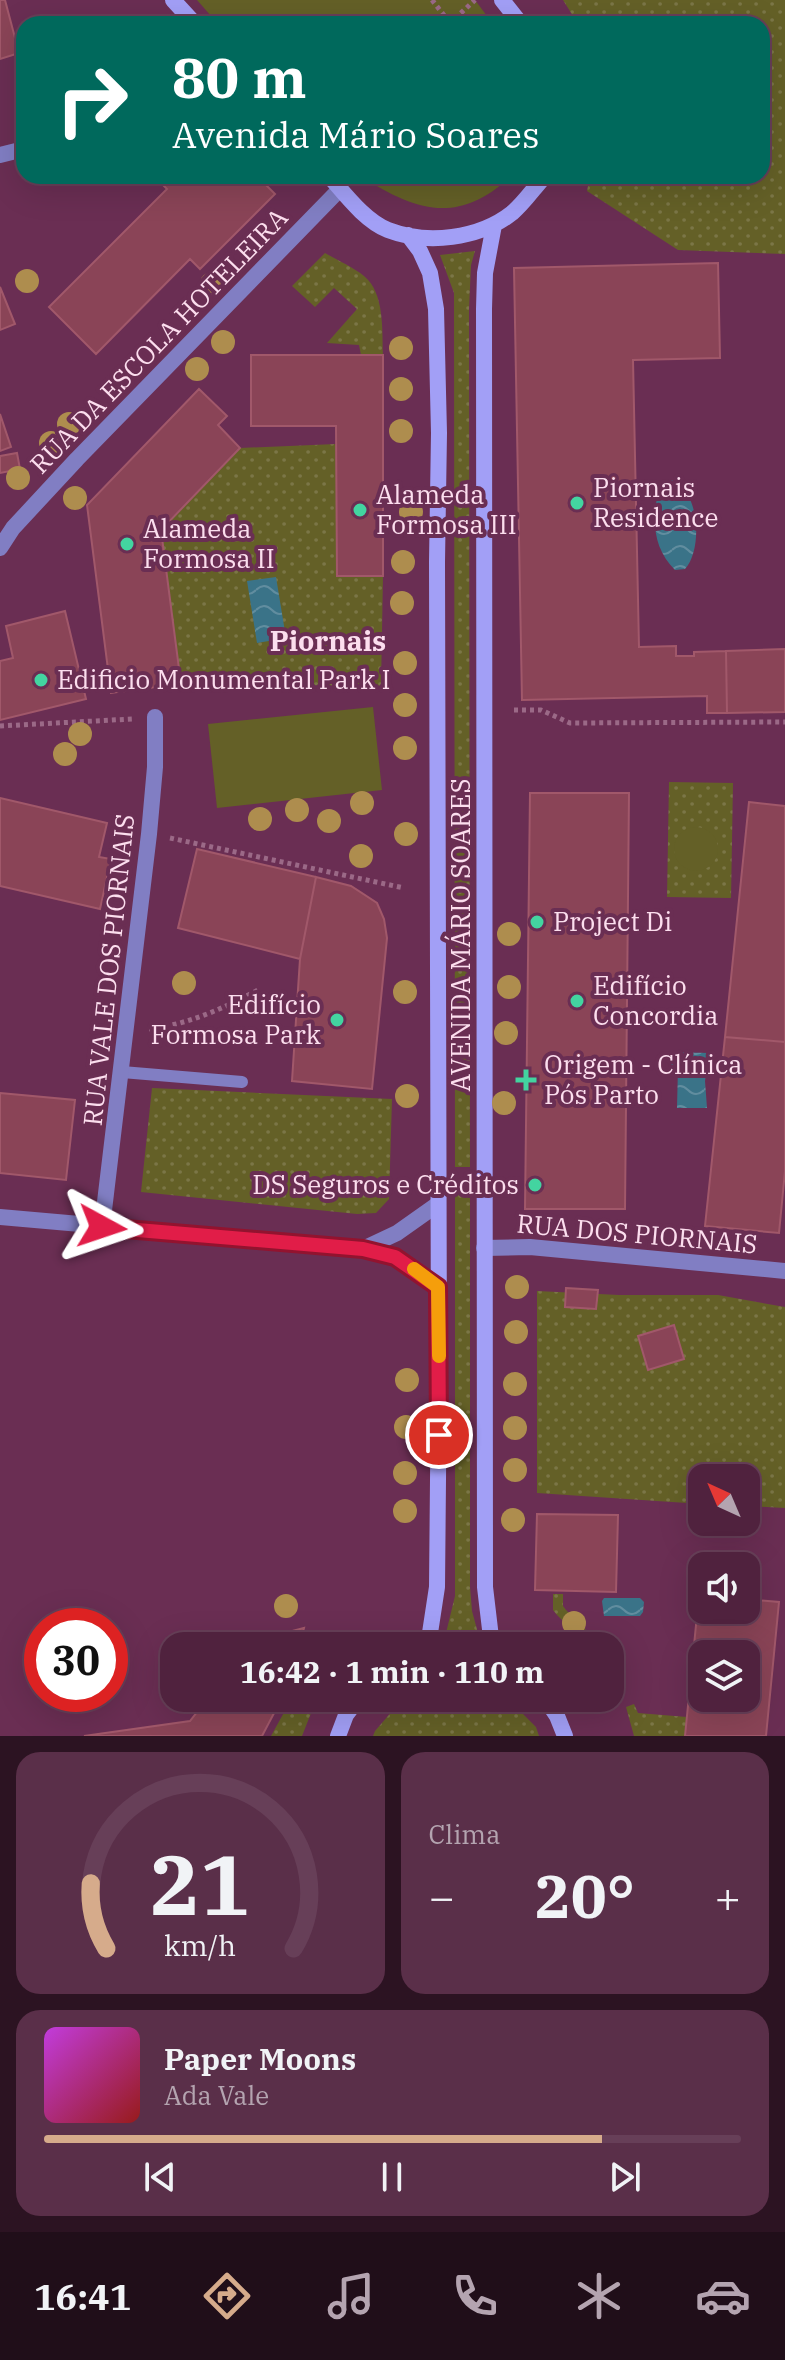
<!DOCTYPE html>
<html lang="pt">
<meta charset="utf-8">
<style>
:root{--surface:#50223e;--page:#5a2f49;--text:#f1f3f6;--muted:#b4a4b0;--line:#673f58;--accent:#d6ab8b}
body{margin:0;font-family:"IBM Plex Serif",serif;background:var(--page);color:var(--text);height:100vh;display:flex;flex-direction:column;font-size:30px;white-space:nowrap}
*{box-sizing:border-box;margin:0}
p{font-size:26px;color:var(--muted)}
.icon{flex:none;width:44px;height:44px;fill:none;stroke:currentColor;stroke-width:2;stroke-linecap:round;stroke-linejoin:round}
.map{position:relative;height:1736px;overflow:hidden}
.sheet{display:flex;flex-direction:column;gap:16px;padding:16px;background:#2c1322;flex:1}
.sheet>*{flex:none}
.banner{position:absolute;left:16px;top:16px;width:754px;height:168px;border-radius:24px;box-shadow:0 8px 32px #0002,0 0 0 2px var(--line);background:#00695c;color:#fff;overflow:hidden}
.needle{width:52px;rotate:316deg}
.buttons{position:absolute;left:688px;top:1464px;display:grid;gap:16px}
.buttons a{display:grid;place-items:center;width:72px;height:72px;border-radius:16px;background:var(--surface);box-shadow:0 8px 32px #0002,0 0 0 2px var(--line);font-size:40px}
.speed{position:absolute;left:24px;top:1608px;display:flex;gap:16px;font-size:40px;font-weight:700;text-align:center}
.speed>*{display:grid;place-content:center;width:104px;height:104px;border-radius:50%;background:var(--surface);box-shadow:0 8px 32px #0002,0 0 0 2px var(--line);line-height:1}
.speed .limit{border:12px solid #d22;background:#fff;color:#111}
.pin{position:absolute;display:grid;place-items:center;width:68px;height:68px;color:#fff;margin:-34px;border:4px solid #fff;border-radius:50%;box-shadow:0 2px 8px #0007}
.me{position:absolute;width:88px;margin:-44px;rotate:95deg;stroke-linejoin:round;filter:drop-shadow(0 0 6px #0008)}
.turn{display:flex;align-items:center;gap:28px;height:168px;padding:0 24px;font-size:36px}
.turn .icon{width:104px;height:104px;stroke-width:2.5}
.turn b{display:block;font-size:56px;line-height:68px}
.big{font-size:60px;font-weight:700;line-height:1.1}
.sheet .card{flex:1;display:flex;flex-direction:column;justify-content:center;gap:12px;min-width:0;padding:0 28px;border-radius:24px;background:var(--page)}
.sheet .dial{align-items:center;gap:0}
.dial svg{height:208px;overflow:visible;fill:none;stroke:var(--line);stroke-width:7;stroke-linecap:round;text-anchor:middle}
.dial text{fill:var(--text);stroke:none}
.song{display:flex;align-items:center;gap:24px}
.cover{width:96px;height:96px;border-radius:12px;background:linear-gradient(135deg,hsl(290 70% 55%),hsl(0 70% 35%))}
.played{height:8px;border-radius:4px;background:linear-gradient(90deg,var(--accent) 80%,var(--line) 80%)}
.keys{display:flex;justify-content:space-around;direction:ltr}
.heat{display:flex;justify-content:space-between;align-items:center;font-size:44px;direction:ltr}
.sheet .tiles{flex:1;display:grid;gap:16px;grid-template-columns:1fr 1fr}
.card:last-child{grid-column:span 2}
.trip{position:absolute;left:160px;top:1632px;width:464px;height:80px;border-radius:24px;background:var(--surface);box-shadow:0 8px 32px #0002,0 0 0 2px var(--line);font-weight:700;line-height:80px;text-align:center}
.tabs{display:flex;height:128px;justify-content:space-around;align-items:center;background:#200e19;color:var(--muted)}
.tabs .icon{width:56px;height:56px}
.tabs .current{color:var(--accent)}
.tabs b{font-size:36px;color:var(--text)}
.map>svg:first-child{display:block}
.grass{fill:url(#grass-dots)}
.park{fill:#646027}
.water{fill:url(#water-waves)}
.building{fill:#8a4457;stroke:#a1586a;stroke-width:2;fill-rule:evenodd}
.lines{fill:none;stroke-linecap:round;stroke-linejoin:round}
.path{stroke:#9b6987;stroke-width:5;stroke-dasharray:4 4;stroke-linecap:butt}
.service{stroke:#817ec3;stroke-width:12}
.minor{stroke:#817ec3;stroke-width:16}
.secondary{stroke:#a29ff6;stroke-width:16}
.tree{fill:#ae8d4e}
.route-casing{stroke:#92132f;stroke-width:20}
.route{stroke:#e11d48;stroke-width:14}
.slow{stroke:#f59e0b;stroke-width:14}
.poi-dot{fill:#43d4a0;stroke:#6a2e53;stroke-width:3}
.labels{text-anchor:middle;stroke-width:8;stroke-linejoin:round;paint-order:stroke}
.street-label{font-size:26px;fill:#fcdeee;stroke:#6a2e53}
.poi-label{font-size:26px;fill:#fcdeee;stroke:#6a2e53;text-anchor:start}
.neighbourhood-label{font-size:28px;font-weight:bold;fill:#fcdeee;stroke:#6a2e53}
</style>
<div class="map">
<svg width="785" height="1736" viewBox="0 0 785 1736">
<defs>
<pattern id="grass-dots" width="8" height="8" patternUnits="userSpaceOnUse" patternTransform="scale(2)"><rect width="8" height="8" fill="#646027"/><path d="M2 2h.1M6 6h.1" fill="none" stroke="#7b7647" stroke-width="1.8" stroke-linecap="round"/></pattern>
<pattern id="water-waves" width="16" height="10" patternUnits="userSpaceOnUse" patternTransform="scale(2)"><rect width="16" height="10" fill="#3a7388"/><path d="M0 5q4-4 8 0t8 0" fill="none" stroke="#618d9f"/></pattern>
</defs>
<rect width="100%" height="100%" fill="#6a2e53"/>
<path class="grass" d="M563,0H785V254L678,250L587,191L590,176H762V24H578Z
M475,251L471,265L469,309L470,1167H455L454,293L440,255Z
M325,253C337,260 353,267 364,276C385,293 382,331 383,355H361L359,345L327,343L357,309L334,288L315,307L292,286Z
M336,444L337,575L383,576L381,686L181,684L161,530L240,448Z
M669,782L733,783L731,898L667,897Z
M152,1088L392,1099L389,1199L376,1213L357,1214L141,1192Z
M455,1188H470V1587L472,1611L478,1633H446L455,1596Z
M537,1291L619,1295H718L785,1307V1508L746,1506V1478H702V1504L537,1493Z
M553,1594H563V1606L566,1610L602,1646H588L557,1615L553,1610Z
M292,1698H317L302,1736H271Z
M408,1698H507L536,1727L539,1736H373L375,1731L400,1702Z
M634,1704L638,1713L687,1717L685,1736H634L626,1707Z"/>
<path class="park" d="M197,0H475L493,24H218Z
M361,176H511C459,225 416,212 361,176Z
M373,707L382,790L217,808L208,724Z
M674 849a22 22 0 1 1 44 0a22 22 0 1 1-44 0Z"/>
<path class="water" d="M671,480C700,489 703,550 685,569L675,570C653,548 652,521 658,493Z
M276,577L286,638L257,643L247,581Z
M671,1052L709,1053L705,1081L707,1108H677L678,1067H671Z
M604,1598H640L644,1602L643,1612L640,1616H604L602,1601Z"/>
<path class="building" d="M0,0H5L19,53L0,59Z
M154,176H257L275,194L200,269L190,259L96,354L49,307L167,189Z
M718,263L720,358L633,360L639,647L676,646V656H694V652L726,651L727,713H707V696L522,700L514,268Z
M0,287L15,324L0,330Z
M251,355H383V576H337L336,426H251Z
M199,389L227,416L218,425L240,448L161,530L181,684L111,693L87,505Z
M0,414L11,447L0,451Z
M17,453L20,469L0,473V456Z
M65,611L86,699L0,720V661L13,658L6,626Z
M785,649V712L727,713L726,651Z
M530,793H629L625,1209H525Z
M0,798L107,823L99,857L111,859L100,909L0,886Z
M749,802L785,806V1042L725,1037Z
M197,849L316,877L300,959L178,928Z
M316,877L351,886L377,903L384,919L387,938L372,1089L292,1081L300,959Z
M725,1037L785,1042V1171L779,1233L705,1226Z
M0,1093L75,1100L66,1180L0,1173Z
M566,1288L598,1290L596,1309L565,1307Z
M674,1325L684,1359L648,1370L638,1336Z
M537,1514L618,1515L616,1592L535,1590Z
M699,1595H702V1610H746V1599L779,1602L766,1736H685ZM702,1654H746V1698H702Z
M304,1628L299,1646H235Z
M208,1698H282L262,1736H84L190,1721Z"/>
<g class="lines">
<path class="path" d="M432,0L450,23
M449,24L475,0
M514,710H541L570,723L785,722
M0,726L132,719
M170,838L404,888
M149,1029C190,1024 224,1008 260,989"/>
<path class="service" d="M122,1072L242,1082"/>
<path class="minor" d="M0,155L24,149
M0,548L13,528L77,459L340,189
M0,1217L363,1249L395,1257L438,1287
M102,1227L149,834L155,767V717
M484,1248L530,1247L785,1271
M363,1249L397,1233L438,1204"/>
<path class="secondary" d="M173,0L195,24
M502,0L521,24
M329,176C345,194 365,221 388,230C427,245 479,239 512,213C524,203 534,188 545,176
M408,235L420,251L430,273L436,309L439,433L437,562L439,1374L437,1587L428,1646
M492,1646L485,1587L484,309L485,273L494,225
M545,1698L557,1716L565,1736
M338,1736L346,1715L359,1698"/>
</g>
<g class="tree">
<circle cx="27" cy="281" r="12"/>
<circle cx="212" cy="284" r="12"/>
<circle cx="223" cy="342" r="12"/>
<circle cx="401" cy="348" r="12"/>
<circle cx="197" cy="369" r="12"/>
<circle cx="401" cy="389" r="12"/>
<circle cx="69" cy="424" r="12"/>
<circle cx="401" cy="431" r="12"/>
<circle cx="51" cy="443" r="12"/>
<circle cx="18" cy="478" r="12"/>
<circle cx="75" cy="498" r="12"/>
<circle cx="411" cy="512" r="12"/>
<circle cx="403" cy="562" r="12"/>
<circle cx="402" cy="603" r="12"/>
<circle cx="405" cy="663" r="12"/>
<circle cx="405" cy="705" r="12"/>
<circle cx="80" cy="734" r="12"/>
<circle cx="405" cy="748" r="12"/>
<circle cx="65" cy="754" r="12"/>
<circle cx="362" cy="803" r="12"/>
<circle cx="297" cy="810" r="12"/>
<circle cx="260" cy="819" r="12"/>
<circle cx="329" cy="821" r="12"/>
<circle cx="406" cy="834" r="12"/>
<circle cx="361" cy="856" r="12"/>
<circle cx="509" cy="934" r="12"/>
<circle cx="184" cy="983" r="12"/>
<circle cx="509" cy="987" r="12"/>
<circle cx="405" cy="992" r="12"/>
<circle cx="506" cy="1033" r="12"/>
<circle cx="407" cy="1096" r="12"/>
<circle cx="504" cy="1103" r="12"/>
<circle cx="517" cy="1287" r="12"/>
<circle cx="516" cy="1332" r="12"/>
<circle cx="407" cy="1380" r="12"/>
<circle cx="515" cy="1384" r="12"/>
<circle cx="406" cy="1427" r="12"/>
<circle cx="515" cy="1428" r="12"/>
<circle cx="515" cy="1470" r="12"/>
<circle cx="405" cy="1473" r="12"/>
<circle cx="405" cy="1511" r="12"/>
<circle cx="513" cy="1520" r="12"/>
<circle cx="286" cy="1606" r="12"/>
<circle cx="574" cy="1623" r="12"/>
</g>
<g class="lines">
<defs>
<path id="route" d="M102,1227L363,1249L395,1257L438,1287L439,1435"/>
</defs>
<use href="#route" class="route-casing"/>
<use href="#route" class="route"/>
<path class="slow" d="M414,1269L438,1287L439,1356"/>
</g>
<g class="poi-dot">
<circle cx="577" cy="503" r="8"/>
<circle cx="360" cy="510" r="8"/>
<circle cx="127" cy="544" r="8"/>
<circle cx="41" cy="680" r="8"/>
<circle cx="537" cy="922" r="8"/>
<circle cx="577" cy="1001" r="8"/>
<circle cx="337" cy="1020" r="8"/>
<path d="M522 1068h8v8h8v8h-8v8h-8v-8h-8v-8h8z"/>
<circle cx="535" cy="1185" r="8"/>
</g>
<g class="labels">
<g class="street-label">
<text transform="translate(159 341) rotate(-46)" y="9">RUA DA ESCOLA HOTELEIRA</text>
<text transform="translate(461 935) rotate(-90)" y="9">AVENIDA MÁRIO SOARES</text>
<text transform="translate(109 970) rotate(-84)" y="9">RUA VALE DOS PIORNAIS</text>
<text transform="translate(637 1234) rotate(5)" y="9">RUA DOS PIORNAIS</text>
</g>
<g class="poi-label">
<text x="593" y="497">Piornais<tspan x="593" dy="30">Residence</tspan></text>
<text x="376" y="504">Alameda<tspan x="376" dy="30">Formosa III</tspan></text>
<text x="143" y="538">Alameda<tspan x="143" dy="30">Formosa II</tspan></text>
<text x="57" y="689">Edificio Monumental Park I</text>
<text x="553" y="931">Project Di</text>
<text x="593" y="995">Edifício<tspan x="593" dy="30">Concordia</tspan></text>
<text x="321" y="1014" text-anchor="end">Edifício<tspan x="321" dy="30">Formosa Park</tspan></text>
<text x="544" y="1074">Origem - Clínica<tspan x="544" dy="30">Pós Parto</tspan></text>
<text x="519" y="1194" text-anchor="end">DS Seguros e Créditos</text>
</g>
<g class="neighbourhood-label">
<text x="328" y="651">Piornais</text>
</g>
</g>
</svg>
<div class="buttons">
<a><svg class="needle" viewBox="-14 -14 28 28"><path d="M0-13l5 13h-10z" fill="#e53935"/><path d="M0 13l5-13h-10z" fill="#b4a4b0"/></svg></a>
<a><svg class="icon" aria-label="sound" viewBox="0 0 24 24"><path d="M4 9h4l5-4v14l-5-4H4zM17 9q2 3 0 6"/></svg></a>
<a><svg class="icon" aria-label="layers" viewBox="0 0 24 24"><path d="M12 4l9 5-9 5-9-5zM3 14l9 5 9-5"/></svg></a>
</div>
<div class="speed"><div class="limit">30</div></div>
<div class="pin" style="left:439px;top:1435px;background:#d93025"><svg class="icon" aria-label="arrive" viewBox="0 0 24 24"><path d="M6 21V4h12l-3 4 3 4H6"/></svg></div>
<svg class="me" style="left:102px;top:1227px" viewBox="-20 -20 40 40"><path d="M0-17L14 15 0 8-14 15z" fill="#e11d48" stroke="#fff" stroke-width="4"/></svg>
<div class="trip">16:42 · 1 min · 110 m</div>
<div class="banner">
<div class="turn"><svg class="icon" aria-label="right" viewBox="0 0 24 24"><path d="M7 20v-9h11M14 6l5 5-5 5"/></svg><div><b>80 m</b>Avenida Mário Soares</div></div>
</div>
</div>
<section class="sheet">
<div class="tiles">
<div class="card dial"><svg viewBox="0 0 100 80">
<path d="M14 69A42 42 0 1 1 86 69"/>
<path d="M14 69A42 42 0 0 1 8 44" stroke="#d6ab8b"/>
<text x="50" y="56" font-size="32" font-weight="700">21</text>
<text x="50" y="72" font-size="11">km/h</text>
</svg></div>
<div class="card"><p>Clima</p>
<div class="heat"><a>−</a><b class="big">20°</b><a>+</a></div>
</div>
<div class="card">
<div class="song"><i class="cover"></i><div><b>Paper Moons</b><p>Ada Vale</p></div></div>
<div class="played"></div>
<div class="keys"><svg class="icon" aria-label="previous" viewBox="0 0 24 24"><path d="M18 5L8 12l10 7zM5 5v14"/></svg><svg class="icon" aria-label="pause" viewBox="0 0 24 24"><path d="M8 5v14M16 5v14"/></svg><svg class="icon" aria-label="next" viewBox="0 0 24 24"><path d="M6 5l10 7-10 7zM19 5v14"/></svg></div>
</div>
</div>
</section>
<nav class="tabs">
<b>16:41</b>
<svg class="icon current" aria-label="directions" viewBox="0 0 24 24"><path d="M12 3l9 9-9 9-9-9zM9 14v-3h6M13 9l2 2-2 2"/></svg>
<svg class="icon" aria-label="music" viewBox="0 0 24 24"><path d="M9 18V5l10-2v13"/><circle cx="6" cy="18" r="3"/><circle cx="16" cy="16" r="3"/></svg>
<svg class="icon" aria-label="phone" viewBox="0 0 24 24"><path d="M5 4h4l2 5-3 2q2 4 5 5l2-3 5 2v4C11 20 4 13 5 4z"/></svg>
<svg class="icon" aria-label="climate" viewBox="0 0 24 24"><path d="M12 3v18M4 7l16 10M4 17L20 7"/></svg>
<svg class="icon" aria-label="car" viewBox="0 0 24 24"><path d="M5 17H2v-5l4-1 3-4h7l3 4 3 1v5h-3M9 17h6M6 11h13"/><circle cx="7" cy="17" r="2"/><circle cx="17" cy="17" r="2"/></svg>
</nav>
